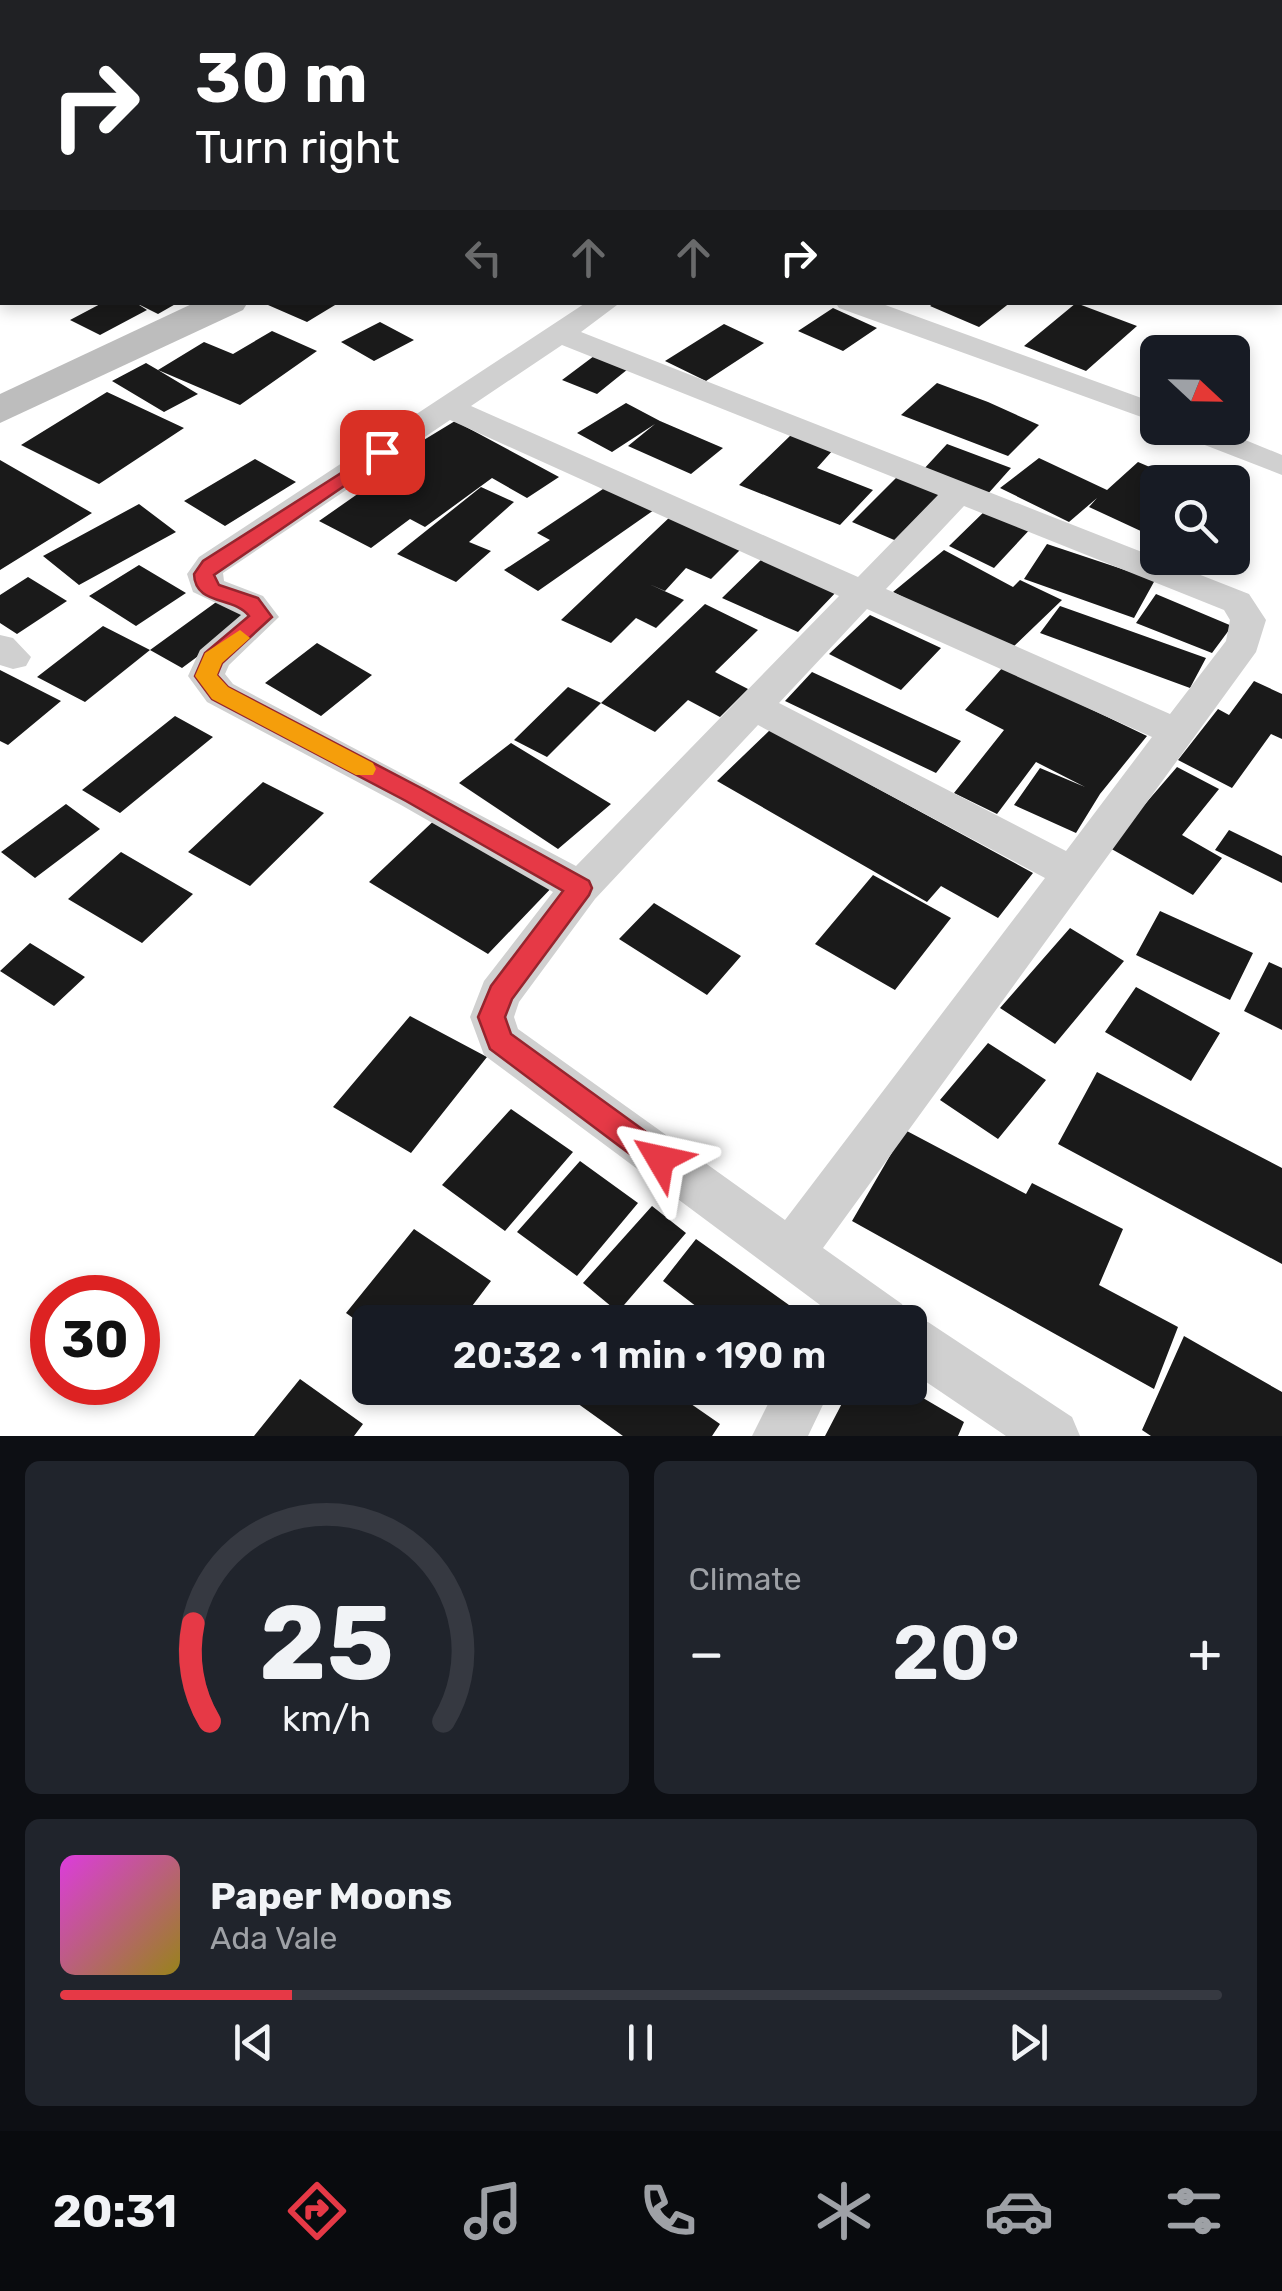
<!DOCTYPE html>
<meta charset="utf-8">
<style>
:root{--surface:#171b24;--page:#20242c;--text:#f1f3f6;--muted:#9ea1a6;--line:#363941;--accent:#e63946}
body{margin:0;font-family:Rubik,sans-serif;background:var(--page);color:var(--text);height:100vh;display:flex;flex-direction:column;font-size:38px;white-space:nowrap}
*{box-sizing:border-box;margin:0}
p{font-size:32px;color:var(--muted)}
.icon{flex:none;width:55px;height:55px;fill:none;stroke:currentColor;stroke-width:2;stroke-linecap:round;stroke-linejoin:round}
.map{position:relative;height:1436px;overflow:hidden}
.panel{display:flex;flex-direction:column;gap:25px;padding:25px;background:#0d0f14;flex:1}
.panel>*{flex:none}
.top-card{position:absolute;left:0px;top:0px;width:1282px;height:305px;box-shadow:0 5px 15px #0003;background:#202124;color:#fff;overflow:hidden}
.needle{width:65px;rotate:112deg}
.controls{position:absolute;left:1140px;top:335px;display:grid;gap:20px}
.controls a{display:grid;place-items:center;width:110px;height:110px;border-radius:15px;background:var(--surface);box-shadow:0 5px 15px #0003;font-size:50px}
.speed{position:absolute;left:30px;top:1275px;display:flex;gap:20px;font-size:50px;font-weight:700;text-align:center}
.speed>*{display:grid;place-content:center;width:130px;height:130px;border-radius:50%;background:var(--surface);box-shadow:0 5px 15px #0003;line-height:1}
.speed .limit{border:15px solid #d22;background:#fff;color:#111}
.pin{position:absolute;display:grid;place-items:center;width:85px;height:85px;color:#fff;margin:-42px;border-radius:20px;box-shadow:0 5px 15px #0006}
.me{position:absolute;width:110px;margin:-55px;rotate:306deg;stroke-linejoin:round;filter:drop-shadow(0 0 8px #0008)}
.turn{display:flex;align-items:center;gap:35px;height:210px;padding:0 30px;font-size:45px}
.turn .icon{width:130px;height:130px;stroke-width:2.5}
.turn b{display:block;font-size:70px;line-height:85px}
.lanes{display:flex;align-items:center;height:95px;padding:0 30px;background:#0003;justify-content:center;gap:50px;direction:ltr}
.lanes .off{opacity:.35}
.big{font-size:75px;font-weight:600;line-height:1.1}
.panel .card{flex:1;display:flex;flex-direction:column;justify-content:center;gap:15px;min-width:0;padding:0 35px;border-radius:15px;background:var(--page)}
.panel .dial{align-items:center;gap:0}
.dial svg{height:260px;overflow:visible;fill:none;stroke:var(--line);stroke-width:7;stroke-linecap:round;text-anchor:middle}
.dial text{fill:var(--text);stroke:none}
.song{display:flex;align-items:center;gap:30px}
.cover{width:120px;height:120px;border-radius:15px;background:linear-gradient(135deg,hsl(300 70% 55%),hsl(50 70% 35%))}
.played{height:10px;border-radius:5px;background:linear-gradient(90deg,var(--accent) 20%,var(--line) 20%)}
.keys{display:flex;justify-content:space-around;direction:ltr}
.heat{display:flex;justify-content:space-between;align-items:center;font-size:55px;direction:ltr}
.panel .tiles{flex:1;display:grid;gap:25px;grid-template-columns:1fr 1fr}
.card:last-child{grid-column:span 2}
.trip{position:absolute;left:352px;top:1305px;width:575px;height:100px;border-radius:15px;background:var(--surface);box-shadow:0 5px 15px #0003;font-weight:600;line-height:100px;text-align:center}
.menu{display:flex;height:160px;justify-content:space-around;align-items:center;background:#090b0e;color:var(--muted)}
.menu .icon{width:70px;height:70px}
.menu .active{color:var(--accent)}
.menu b{font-size:45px;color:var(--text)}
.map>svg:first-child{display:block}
.building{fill:#1a1a1a}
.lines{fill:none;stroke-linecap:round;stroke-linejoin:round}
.street{fill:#d0d0d0;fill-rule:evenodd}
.secondary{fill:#bdbdbd;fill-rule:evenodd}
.route{fill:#e63946;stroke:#96252e;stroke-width:2.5}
.slow{fill:#f59e0b}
</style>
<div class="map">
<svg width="1282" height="1436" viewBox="0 0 1282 1436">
<rect width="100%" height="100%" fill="#fff"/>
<path class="building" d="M104,302H179L158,314L136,303L147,310L100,335L70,320Z
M272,302H340L307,322L268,305Z
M935,302H1011L979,327L930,306Z
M1076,303L1137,326L1086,371L1024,346Z
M833,308L877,328L843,351L798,331Z
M380,322L414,340L374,361L341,342Z
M724,324L764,343L706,381L665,361Z
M272,331L317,351L240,405L158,370L198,394L164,412L112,381L146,363L158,370L204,342L233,354Z
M594,356L628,369L597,394L562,380Z
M937,383L988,402L1039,425L1008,456L901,415Z
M107,392L184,428L99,484L21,445Z
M626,403L660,421L723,448L691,474L628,446L655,424L612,452L577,433Z
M455,421L559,477L527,498L492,478L425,527L410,519L371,548L319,521L359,493L342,485L393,449L422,463L404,452Z
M791,435L833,450L817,468L873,490L840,525L739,485Z
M947,444L1011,468L986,496L922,471Z
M1039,458L1107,490L1138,462L1185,482H1158V539L1089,507L1097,498L1069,522L1000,488Z
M255,459L296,482L225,526L184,501Z
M0,460L92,513L0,570Z
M898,476L951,496L906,545L852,522Z
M609,485L654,510L538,591L504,570L550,540L537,533Z
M481,487L514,502L469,542L491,551L456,582L397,554Z
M139,504L176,532L79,585L43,556Z
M989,507L1034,525L994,568L949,546Z
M672,515L745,545L711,579L686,568L665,591L649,584L684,600L656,628L636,618L611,643L561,620Z
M1047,544L1155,580L1134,618L1024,579Z
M944,550L1013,587L1020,580L1062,600L1009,651L893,592Z
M764,557L839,589L798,632L722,598Z
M139,565L186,593L136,626L89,596Z
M28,577L67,601L17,634L0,623V595Z
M1156,594L1232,626L1212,653L1136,623Z
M219,600L251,617L182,668L150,650Z
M705,604L758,630L715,672L748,689L720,717L688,700L655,732L601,703Z
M1060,606L1108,623L1206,658L1190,688L1040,633Z
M870,615L941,648L901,690L829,654Z
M103,626L150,650L85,702L37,677Z
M317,643L372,675L321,716L265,683Z
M1003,667L1147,736L1100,794L1076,833L1014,805L1040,768L1085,787L1036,762L997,814L954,793L1004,730L965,710Z
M0,670L61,701L8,745L0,741Z
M812,672L961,741L936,773L785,701Z
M1254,681L1282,694V739L1271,734L1232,788L1178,760L1218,709L1229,715Z
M568,687L601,703L547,757L514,740Z
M175,716L213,737L120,813L82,790Z
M770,730L1033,873L998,918L941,886L927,902L717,781Z
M511,743L611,804L558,849L459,783Z
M1177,767L1219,789L1182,835L1222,858L1193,895L1108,847Z
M263,782L324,813L250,886L188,852Z
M66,804L100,829L35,878L1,852Z
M441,814L558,881L488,954L369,882Z
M1229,830L1282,856V883L1215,850Z
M121,852L193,894L142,943L68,899Z
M873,875L951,918L895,990L815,944Z
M654,903L741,956L707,995L619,939Z
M1160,911L1253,953L1230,1000L1136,955Z
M1070,928L1124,961L1055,1044L1000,1008Z
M30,943L85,977L54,1006L0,971Z
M1269,962L1282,968V1030L1244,1011Z
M1136,987L1220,1033L1191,1081L1105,1032Z
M410,1016L487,1057L411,1153L333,1107Z
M988,1043L1046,1080L998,1139L940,1100Z
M1097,1072L1282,1168V1264L1058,1144Z
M511,1109L573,1152L505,1231L442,1185Z
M905,1130L1026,1194L1032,1183L1123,1229L1099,1285L1178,1327L1154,1389L852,1221Z
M580,1161L638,1203L577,1276L517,1232Z
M652,1206L686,1233L618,1312L583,1283Z
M414,1229L491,1281L460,1322H370V1330L346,1313Z
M696,1239L789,1305L776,1322H685L697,1307L663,1281Z
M1184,1336L1282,1392V1436H1151L1142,1430Z
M300,1379L363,1424L354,1436H254Z
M556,1388H668L720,1424L712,1436H623Z
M850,1388H906L964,1422L958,1436H825Z"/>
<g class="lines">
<path class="street" d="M13,0H34L35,2H14Z
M926,0H952L953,2H927Z
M2,76V90L0,91V77Z
M1282,103V117L1280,118V104Z
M1280,197L1282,198V214L1280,213Z
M587,302H621L581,332L1249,594L1266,620L1256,652L823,1248L902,1304L907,1316L928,1322L1072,1417L1080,1436H1006L910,1371V1322H843L484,1055L470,1017L484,981L553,892L401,805L207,702L188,676L200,650L241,615L193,592L187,574L199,557ZM562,345L938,495L858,577L471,406ZM450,420L839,596L576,866L233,684L225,674L229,665L279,617L263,596L224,581L223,573ZM964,506L1224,610L1230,620L1226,641L1170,714L886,589ZM867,609L1152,737L1066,851L779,703ZM758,725L1045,878L785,1220L518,1029L514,1017L519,1002L595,899Z
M835,302H877L1158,404V423L839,308Z
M1175,428H1216L1282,455V475L1179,435Z
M0,635L13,638L31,657L26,666L13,669L0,665Z
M776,1388H831L808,1436H752Z"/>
<path class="secondary" d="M196,302H248L243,310L0,423V394Z"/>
</g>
<path class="route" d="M382,447L391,452L388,456L214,575L219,585L258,598L272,617L222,663L217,675L228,687L423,789L589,881L592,888L589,895L512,999L505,1017L511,1034L671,1150L675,1159L671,1169L660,1172L650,1169L490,1049L478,1017L491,986L563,891L406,801L212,699L195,676L205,653L249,616C234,596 195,606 194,574L203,561Z"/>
<path class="slow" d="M240,630L250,638L222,663L217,675L228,687L373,763L376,769L373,775H356L212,699L195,676L205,653Z"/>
</svg>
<div class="controls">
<a><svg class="needle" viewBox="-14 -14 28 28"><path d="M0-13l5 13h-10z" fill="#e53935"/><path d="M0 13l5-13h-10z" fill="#9ea1a6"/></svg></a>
<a><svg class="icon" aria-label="search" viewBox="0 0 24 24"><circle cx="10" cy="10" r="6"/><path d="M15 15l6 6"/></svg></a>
</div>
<div class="speed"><div class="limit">30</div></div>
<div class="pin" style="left:382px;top:452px;background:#d93025"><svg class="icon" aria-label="arrive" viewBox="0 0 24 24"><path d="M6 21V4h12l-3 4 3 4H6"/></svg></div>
<svg class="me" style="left:660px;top:1159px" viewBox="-20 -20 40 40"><path d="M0-17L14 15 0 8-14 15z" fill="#e63946" stroke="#fff" stroke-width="4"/></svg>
<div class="trip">20:32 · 1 min · 190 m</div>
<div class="top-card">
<div class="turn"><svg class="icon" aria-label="right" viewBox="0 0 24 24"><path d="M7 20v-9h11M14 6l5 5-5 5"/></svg><div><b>30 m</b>Turn right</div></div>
<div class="lanes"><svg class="icon off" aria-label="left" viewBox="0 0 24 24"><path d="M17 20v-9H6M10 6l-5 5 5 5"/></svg><svg class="icon off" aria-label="ahead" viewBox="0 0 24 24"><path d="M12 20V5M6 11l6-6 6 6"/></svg><svg class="icon off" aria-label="ahead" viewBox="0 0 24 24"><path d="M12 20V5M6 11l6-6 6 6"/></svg><svg class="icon" aria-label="right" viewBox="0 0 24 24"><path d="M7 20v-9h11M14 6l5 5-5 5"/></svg></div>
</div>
</div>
<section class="panel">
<div class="tiles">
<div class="card dial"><svg viewBox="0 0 100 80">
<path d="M14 69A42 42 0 1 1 86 69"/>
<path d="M14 69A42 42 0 0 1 9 39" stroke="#e63946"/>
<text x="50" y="56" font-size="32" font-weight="700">25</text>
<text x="50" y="72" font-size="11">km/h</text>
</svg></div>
<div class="card"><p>Climate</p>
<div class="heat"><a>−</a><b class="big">20°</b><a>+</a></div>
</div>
<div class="card">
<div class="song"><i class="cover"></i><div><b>Paper Moons</b><p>Ada Vale</p></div></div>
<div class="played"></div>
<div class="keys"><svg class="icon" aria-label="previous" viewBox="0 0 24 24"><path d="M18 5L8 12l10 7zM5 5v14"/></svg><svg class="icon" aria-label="pause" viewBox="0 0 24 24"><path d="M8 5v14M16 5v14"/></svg><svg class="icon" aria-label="next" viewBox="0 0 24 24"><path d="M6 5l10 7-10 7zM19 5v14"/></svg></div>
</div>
</div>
</section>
<nav class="menu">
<b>20:31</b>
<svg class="icon active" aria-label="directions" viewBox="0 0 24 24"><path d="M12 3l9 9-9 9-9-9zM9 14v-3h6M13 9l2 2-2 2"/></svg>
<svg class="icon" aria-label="music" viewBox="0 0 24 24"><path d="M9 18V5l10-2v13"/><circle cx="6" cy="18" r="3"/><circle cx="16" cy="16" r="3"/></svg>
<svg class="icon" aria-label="phone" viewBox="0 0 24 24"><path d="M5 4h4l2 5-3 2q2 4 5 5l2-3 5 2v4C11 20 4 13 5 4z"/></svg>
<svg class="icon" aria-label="climate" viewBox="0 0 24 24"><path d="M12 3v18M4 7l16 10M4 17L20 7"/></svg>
<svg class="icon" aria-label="car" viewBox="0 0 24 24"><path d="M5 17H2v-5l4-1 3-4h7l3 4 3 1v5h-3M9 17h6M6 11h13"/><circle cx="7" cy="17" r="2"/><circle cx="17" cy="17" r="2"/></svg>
<svg class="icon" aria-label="filters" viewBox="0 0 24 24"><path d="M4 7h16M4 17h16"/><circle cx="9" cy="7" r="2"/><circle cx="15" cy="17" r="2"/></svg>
</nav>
